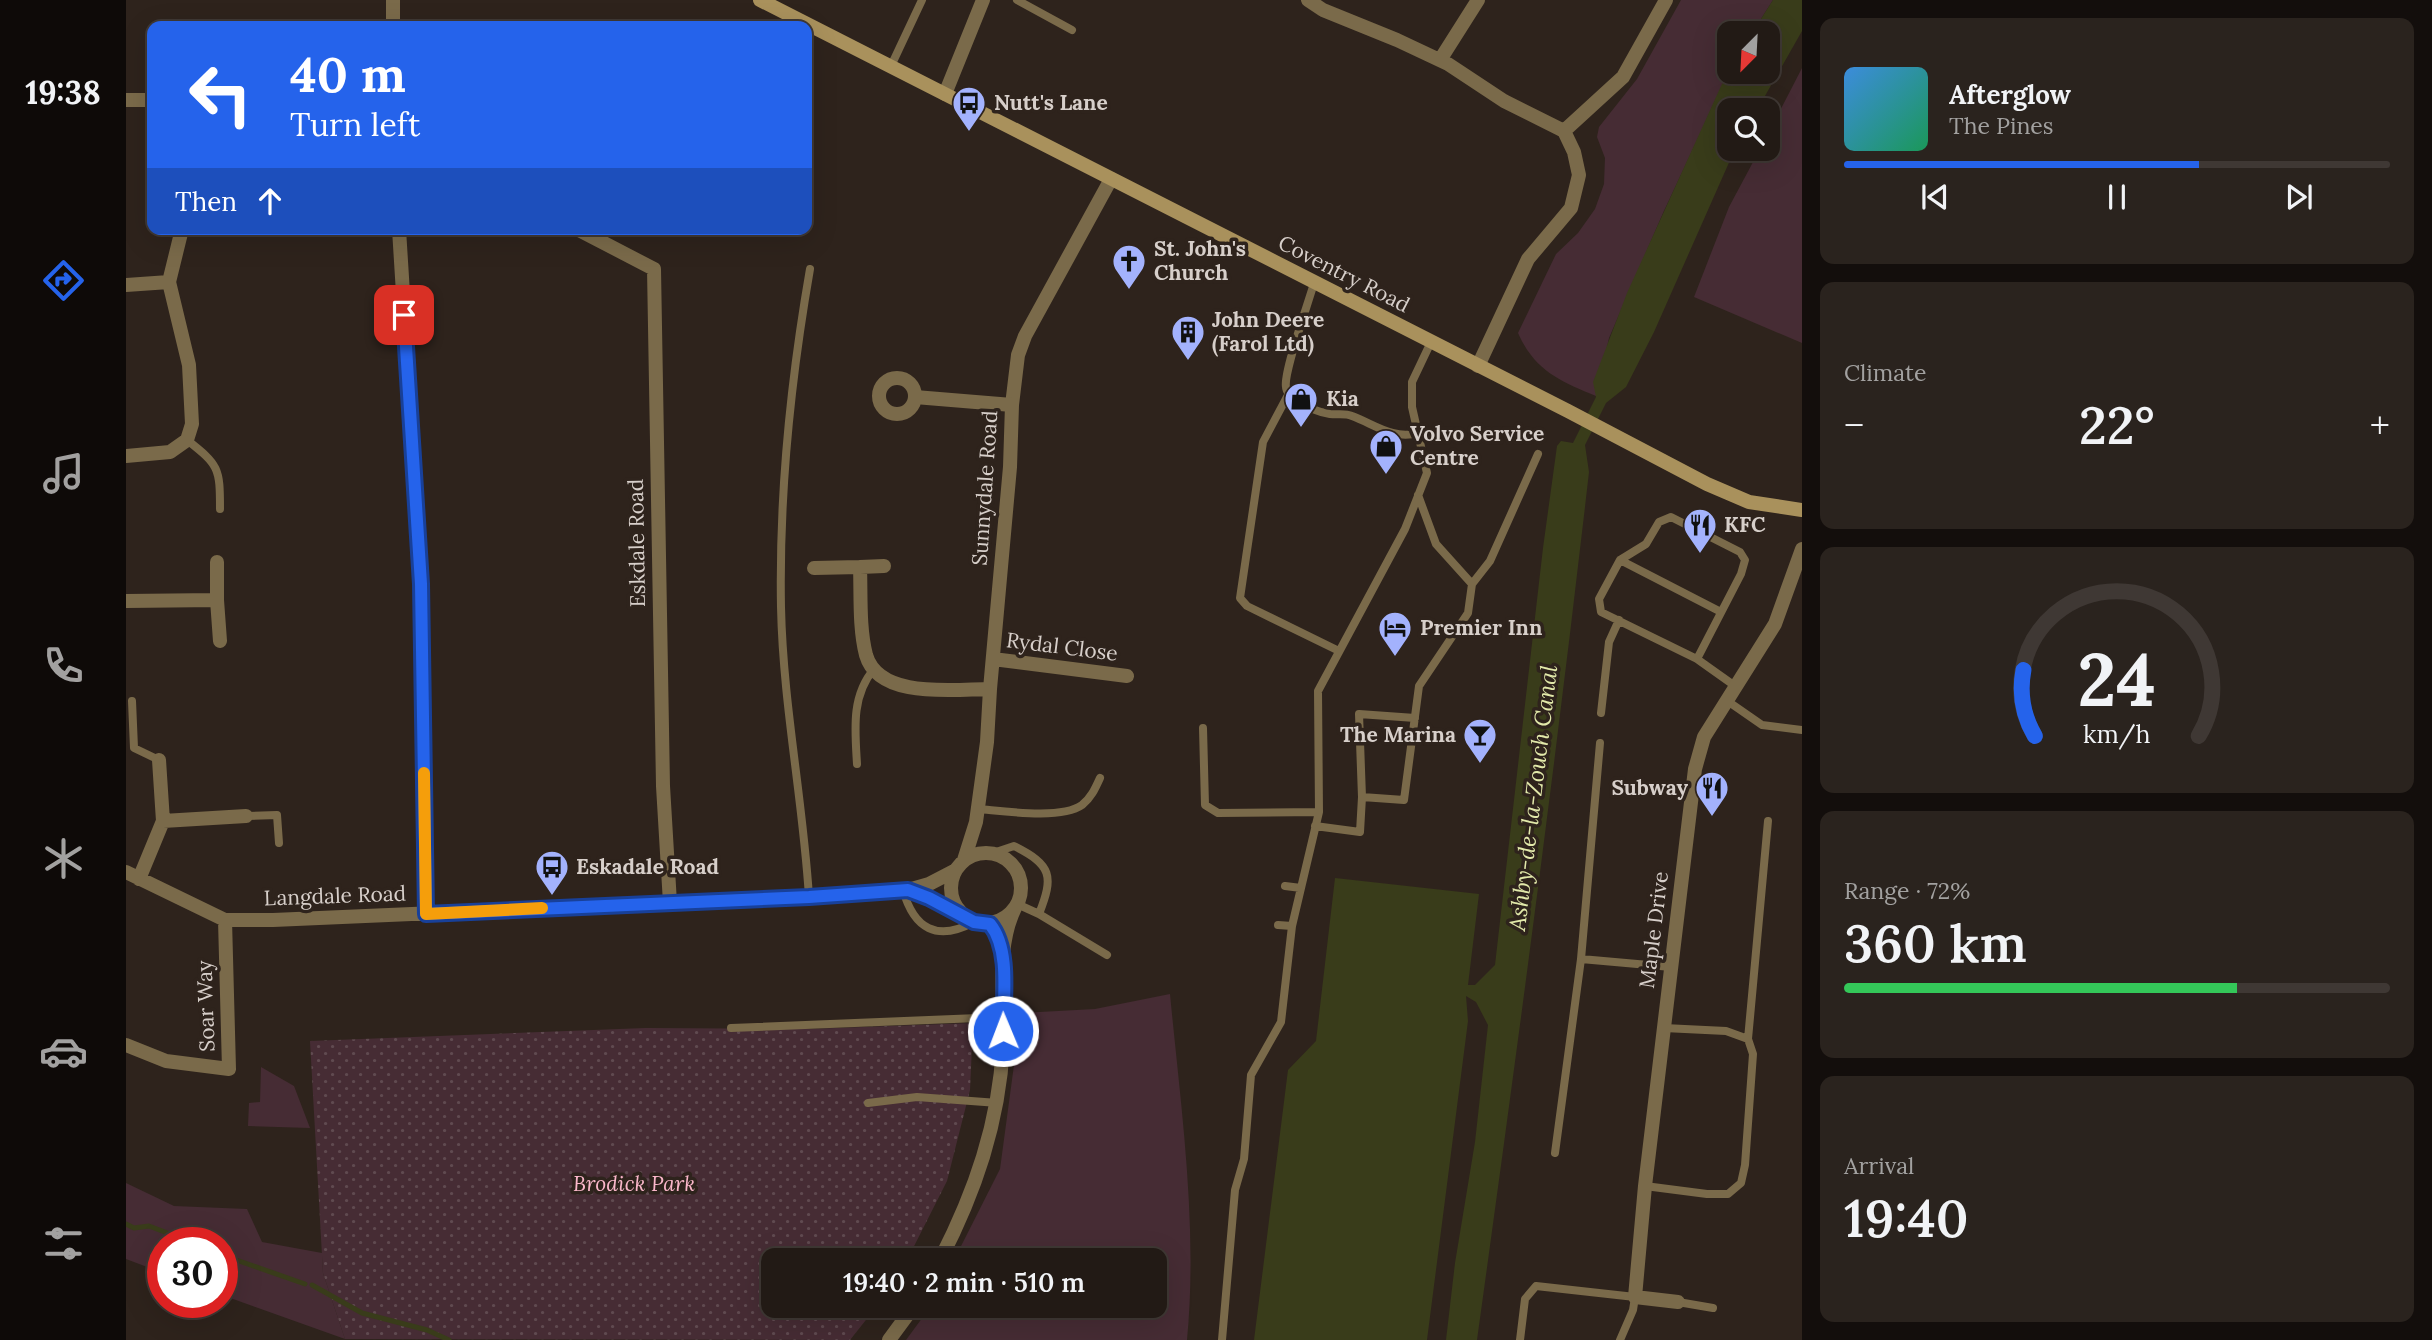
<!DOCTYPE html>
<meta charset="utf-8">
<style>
:root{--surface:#221a15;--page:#2a231e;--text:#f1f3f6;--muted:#a2a1a0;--line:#3f3834;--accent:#2563eb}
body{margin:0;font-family:Lora,serif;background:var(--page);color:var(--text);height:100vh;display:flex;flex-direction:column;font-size:26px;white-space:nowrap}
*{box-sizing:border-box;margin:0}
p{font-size:23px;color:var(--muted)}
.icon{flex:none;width:38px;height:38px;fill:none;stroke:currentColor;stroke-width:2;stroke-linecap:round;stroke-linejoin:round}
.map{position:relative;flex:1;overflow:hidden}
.sheet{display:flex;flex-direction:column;gap:18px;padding:18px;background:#130e0c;width:630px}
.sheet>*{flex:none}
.guide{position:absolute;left:21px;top:21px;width:665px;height:214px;border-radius:14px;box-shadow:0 7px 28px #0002,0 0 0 2px var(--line);background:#2563eb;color:#fff;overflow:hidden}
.needle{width:46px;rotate:204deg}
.controls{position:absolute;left:1591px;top:21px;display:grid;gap:14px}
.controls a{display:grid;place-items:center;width:63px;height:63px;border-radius:14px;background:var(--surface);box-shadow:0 7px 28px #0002,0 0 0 2px var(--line);font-size:35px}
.speed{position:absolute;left:21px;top:1227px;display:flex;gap:14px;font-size:35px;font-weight:700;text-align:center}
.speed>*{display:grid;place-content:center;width:91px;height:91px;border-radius:50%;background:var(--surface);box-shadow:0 7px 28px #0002,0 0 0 2px var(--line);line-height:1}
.speed .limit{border:10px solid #d22;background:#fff;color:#111}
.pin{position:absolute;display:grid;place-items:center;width:60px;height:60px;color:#fff;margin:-30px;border-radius:14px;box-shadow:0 4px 10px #0006}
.me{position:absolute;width:77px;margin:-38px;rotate:359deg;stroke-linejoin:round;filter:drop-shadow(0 0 5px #0008)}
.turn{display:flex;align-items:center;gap:24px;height:147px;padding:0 28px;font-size:32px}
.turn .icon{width:91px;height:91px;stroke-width:2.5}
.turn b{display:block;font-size:49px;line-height:60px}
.then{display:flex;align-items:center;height:66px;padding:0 28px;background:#0003;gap:14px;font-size:26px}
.big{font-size:52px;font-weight:600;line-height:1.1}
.sheet .card{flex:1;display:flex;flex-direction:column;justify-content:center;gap:10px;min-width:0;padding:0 24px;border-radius:14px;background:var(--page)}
.sheet .dial{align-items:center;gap:0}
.dial svg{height:182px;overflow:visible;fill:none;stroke:var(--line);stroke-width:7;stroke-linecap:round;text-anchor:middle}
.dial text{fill:var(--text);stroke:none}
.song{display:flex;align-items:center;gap:21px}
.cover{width:84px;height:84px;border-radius:10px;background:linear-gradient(135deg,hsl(210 70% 55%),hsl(150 70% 35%))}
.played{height:7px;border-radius:4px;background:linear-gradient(90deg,var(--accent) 65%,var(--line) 65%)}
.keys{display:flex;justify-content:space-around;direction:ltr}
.heat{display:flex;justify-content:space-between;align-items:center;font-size:38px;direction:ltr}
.charge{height:10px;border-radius:5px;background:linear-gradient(90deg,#34c759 72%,var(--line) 0)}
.trip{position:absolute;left:635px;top:1248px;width:406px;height:70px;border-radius:14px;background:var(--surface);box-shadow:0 7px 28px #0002,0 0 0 2px var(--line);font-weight:600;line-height:70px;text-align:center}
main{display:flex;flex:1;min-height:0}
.tabs{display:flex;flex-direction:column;width:126px;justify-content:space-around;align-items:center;background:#0e0a08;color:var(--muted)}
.tabs .icon{width:49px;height:49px}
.tabs .active{color:var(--accent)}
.tabs b{font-size:32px;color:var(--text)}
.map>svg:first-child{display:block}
.green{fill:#462c34}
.park{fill:url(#park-dots)}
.water{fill:#393c1a}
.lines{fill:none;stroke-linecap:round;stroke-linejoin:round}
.stream{stroke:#393c1a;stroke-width:5}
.lane{stroke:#7a6a4a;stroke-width:8}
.street{stroke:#7a6a4a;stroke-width:14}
.secondary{stroke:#a9915c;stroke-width:14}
.route-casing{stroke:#184099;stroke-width:18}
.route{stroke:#2563eb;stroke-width:12}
.slow{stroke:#f59e0b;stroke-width:12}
.labels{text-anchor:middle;stroke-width:7;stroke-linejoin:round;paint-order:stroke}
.poi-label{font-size:21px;font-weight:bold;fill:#d7cfca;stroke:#2e231c;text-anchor:start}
.street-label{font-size:21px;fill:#d7cfca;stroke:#2e231c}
.park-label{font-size:21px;font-style:italic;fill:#fab7ca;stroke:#2e231c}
.water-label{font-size:23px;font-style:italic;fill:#e2e9aa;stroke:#2e231c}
</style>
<main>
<nav class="tabs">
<b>19:38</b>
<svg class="icon active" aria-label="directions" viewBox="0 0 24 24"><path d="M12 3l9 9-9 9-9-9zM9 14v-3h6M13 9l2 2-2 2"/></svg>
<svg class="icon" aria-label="music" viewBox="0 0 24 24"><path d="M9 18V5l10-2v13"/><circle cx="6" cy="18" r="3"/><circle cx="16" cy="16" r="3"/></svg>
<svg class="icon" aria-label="phone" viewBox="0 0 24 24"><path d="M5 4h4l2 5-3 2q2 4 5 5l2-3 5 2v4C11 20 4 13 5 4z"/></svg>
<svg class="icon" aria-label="climate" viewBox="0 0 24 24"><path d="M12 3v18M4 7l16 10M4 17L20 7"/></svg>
<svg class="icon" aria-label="car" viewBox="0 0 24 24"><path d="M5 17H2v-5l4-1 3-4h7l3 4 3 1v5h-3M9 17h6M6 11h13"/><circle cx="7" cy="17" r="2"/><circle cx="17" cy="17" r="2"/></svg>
<svg class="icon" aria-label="filters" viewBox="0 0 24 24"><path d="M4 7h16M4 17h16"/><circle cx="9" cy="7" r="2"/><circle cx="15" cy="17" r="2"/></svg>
</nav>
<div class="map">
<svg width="1676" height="1340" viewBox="0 0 1676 1340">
<defs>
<pattern id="park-dots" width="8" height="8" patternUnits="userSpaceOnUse" patternTransform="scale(1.75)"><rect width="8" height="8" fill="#462c34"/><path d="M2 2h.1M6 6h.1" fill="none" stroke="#604a50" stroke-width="1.8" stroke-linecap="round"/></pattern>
</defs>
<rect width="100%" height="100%" fill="#2e231c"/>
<path class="green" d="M1555,0H1647L1626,33H1603V72L1537,213L1483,338L1470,396C1434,381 1409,371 1392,333L1430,254L1452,233L1469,209L1478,184L1479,158L1471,137L1473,127L1511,79Z
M1676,68V343L1568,297L1603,207L1634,149H1642V134Z
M1044,994C1055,1109 1072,1225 1061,1340H780L805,1306H1029V1260H828L874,1169L895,1013L969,1009Z
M135,1067L168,1086L184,1128L122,1126L123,1103L134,1102Z
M0,1183L48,1206L121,1209L136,1242L196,1253L197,1273L219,1339L96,1295V1242H37V1273L0,1259Z"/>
<path class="park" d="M847,1023L844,1090L821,1181L781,1260H648V1306H751L724,1340L219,1339L197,1273L184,1041L520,1028L684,1029Z"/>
<path class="water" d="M1647,0H1676V31L1631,110H1603V149H1609L1528,332L1500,387L1480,403L1459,445L1463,472C1430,762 1391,1051 1351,1340H1320L1329,1263L1349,1142L1362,1025L1350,1002L1340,996L1342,1021L1301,1340H1128L1162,1070L1190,1041L1209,878L1353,894L1342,985H1349L1369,965L1417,548L1431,446L1435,441L1447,443L1470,397L1467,382L1501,293L1595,86L1603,72H1642V33H1626Z"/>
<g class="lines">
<path class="stream" d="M0,1224L8,1228L23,1226L65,1242
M96,1255L179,1284
M186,1285L236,1313L301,1330L323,1340"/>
<path class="lane" d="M891,0L946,30
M765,66L796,0
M1188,283C1183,301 1157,373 1160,387C1160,392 1166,398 1169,400C1179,407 1193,412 1204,414C1212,415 1219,413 1226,416C1248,424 1267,440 1292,433
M1163,393L1137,442L1114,598L1121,606L1213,651
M61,440C93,465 94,468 94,509
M1494,560L1595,612
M1346,584L1364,561L1412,454
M1571,659L1615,574L1619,560L1614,552L1545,517L1533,522L1520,544L1494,560L1473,599L1475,612L1571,659L1609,686
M1600,700L1636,725L1676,730
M6,701L8,748L33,760
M1475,713L1483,642L1493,620
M1077,728L1079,805L1092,813L1193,812
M731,764C729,730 725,696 748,669
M1236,797L1233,714L1289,718
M852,809C877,811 935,820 956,805C965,798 969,789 974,778
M120,816L151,815L153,843
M1189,826L1234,832L1236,797L1278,800L1293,686L1342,613L1346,584L1310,544L1292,495
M867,853L888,846C926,865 928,876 913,914
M1159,886L1175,888
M777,890C788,929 811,942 848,922
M683,897C677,800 657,704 655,607C653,496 665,378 684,269
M891,904L913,914L981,955
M1152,925L1166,926
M1455,959L1474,743
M605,1028L877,1017
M1622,1039L1642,821
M742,1103L791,1097L872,1103
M1429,1153L1455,959L1545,967
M1519,1186L1581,1194H1602L1615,1183L1619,1165L1627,1054L1622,1039L1600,1031L1538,1028
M1552,1302L1587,1308
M1096,1340L1109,1190L1118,1159L1125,1075L1155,1022L1166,926L1193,812L1192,691L1279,529L1301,473L1286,407V382L1305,342
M1394,1340L1399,1299L1410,1286L1509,1297L1507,1310L1494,1340"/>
<path class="street" d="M1182,0L1197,10L1271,40L1322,64L1378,101L1438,131L1448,152L1453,175L1445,208L1402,259L1352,366
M267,26V0
M1314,60L1352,0
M819,94L857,0
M0,100H26
M1438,131L1497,77L1540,0
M273,229L295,584L300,914
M451,229L528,269L537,786L544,903
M0,285L43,282
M753 396a18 18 0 1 1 36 0a18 18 0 1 1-36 0Z
M789,397L886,405
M0,456L44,452L61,440L66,424L63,365L43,282L56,229
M758,566L734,567C735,595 733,628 740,655C753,700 829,689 864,689
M688,568L734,567
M91,600V562
M0,601L91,600L94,641
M867,659L1001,676
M37,821L120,816
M825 888a35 35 0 1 1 70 0a35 35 0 1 1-70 0Z
M838,860L850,822L861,742L864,689L884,467L886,405L892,355L899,336L985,179
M0,872L99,920H147L677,897L782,890L803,884L830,870
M13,879L37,821L33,760
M782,890L835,914
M0,1045L40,1061L103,1069L99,920
M814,1260C849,1192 873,1123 877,1046C880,1000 868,951 889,908
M1552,1302L1509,1297L1519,1186L1569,769L1578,737L1649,624L1676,549
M763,1340L788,1306"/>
<path class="secondary" d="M634,0L1442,411L1581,484L1623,502L1676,510"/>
</g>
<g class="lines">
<defs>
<path id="route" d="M278,315L295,584L300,914L683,897L782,890L803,898L848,922L864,924C885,950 877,999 877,1031"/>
</defs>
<use href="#route" class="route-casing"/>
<use href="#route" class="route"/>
<path class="slow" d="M298,773L300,914L416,908"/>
</g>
<defs>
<symbol id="bus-pin" viewBox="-11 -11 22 30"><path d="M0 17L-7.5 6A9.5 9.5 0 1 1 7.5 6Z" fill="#a3b2fd" stroke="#2e231c"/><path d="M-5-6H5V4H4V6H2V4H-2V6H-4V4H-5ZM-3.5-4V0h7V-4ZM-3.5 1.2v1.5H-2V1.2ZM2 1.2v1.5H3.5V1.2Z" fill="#111"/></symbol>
<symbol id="church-pin" viewBox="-11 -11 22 30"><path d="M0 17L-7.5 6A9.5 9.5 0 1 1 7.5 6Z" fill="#a3b2fd" stroke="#2e231c"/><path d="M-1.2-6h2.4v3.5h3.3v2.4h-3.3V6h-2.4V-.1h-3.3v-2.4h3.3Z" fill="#111"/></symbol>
<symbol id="building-pin" viewBox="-11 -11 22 30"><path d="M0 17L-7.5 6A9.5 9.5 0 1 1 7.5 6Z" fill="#a3b2fd" stroke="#2e231c"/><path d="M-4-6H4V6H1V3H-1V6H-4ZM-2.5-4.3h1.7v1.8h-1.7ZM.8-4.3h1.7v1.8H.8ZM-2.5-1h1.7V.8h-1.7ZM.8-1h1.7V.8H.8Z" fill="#111"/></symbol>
<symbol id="shop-pin" viewBox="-11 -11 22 30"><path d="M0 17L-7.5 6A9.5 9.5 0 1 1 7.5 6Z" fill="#a3b2fd" stroke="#2e231c"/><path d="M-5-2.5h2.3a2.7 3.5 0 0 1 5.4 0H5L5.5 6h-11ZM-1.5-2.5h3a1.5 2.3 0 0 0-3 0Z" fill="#111"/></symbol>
<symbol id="restaurant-pin" viewBox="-11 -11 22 30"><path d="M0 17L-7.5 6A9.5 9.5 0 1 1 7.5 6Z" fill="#a3b2fd" stroke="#2e231c"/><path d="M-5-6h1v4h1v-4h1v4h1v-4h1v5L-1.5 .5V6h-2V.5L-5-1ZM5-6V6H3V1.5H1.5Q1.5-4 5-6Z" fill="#111"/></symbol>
<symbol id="hotel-pin" viewBox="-11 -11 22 30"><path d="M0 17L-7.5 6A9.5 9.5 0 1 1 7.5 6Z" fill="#a3b2fd" stroke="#2e231c"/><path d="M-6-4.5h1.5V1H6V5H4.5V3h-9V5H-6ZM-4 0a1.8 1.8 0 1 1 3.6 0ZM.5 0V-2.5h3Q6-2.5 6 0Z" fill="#111"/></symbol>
<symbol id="bar-pin" viewBox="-11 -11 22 30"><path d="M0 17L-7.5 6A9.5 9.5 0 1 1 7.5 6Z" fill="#a3b2fd" stroke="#2e231c"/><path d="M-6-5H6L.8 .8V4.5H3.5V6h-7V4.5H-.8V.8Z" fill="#111"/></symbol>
</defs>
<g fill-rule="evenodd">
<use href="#bus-pin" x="824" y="84" width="38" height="52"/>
<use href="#church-pin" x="984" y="242" width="38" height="52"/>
<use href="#building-pin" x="1043" y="313" width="38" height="52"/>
<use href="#shop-pin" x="1156" y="380" width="38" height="52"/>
<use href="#shop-pin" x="1241" y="427" width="38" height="52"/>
<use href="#restaurant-pin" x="1555" y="506" width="38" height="52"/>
<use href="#hotel-pin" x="1250" y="609" width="38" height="52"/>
<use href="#bar-pin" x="1335" y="716" width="38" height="52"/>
<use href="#restaurant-pin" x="1567" y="769" width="38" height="52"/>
<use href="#bus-pin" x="407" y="848" width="38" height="52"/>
</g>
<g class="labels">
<g class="poi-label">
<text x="868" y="110">Nutt's Lane</text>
<text x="1028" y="256">St. John's<tspan x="1028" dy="24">Church</tspan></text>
<text x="1086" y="327">John Deere<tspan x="1086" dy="24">(Farol Ltd)</tspan></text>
<text x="1200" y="406">Kia</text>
<text x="1284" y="441">Volvo Service<tspan x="1284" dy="24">Centre</tspan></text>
<text x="1598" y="532">KFC</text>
<text x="1294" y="635">Premier Inn</text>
<text x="1330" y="742" text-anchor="end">The Marina</text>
<text x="1562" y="795" text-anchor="end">Subway</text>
<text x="450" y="874">Eskadale Road</text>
</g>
<g class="street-label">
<text transform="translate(1218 274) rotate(27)" y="7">Coventry Road</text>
<text transform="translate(859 488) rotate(-86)" y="7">Sunnydale Road</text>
<text transform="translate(511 543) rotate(-91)" y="7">Eskdale Road</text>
<text transform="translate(936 647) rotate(7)" y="7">Rydal Close</text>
<text transform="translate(209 896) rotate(-2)" y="7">Langdale Road</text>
<text transform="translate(1528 930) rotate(-83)" y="7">Maple Drive</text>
<text transform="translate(80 1006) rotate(-92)" y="7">Soar Way</text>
</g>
<g class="park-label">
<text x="508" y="1191">Brodick Park</text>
</g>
<g class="water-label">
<text transform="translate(1407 798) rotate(-83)" y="8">Ashby-de-la-Zouch Canal</text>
</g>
</g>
</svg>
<div class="controls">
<a><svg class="needle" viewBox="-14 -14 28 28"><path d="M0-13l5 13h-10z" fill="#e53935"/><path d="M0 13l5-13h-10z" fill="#a2a1a0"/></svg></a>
<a><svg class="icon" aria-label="search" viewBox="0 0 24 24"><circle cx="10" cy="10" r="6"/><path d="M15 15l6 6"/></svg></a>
</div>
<div class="speed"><div class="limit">30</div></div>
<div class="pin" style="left:278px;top:315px;background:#d93025"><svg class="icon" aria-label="arrive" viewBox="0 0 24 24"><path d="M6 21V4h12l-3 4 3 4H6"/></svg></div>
<svg class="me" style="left:877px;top:1031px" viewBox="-20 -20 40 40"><circle r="17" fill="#2563eb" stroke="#fff" stroke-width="3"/><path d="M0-11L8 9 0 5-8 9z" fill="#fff"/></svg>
<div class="trip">19:40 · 2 min · 510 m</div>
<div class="guide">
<div class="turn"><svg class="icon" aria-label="left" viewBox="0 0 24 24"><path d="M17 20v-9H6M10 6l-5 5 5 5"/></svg><div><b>40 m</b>Turn left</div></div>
<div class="then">Then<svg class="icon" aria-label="ahead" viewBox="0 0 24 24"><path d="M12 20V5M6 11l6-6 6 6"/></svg></div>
</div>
</div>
<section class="sheet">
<div class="card">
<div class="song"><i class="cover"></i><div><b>Afterglow</b><p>The Pines</p></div></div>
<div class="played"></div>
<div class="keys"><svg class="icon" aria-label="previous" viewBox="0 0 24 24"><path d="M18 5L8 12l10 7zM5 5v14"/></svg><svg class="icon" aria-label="pause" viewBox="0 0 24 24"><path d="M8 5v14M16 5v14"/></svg><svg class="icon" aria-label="next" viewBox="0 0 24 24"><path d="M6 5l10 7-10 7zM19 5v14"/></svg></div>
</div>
<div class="card"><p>Climate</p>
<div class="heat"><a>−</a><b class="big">22°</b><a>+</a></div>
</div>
<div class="card dial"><svg viewBox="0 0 100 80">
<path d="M14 69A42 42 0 1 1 86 69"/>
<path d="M14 69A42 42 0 0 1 9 40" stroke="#2563eb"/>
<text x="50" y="56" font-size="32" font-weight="700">24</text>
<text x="50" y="72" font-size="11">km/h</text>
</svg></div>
<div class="card"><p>Range · 72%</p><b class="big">360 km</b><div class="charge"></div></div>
<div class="card"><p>Arrival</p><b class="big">19:40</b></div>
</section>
</main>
